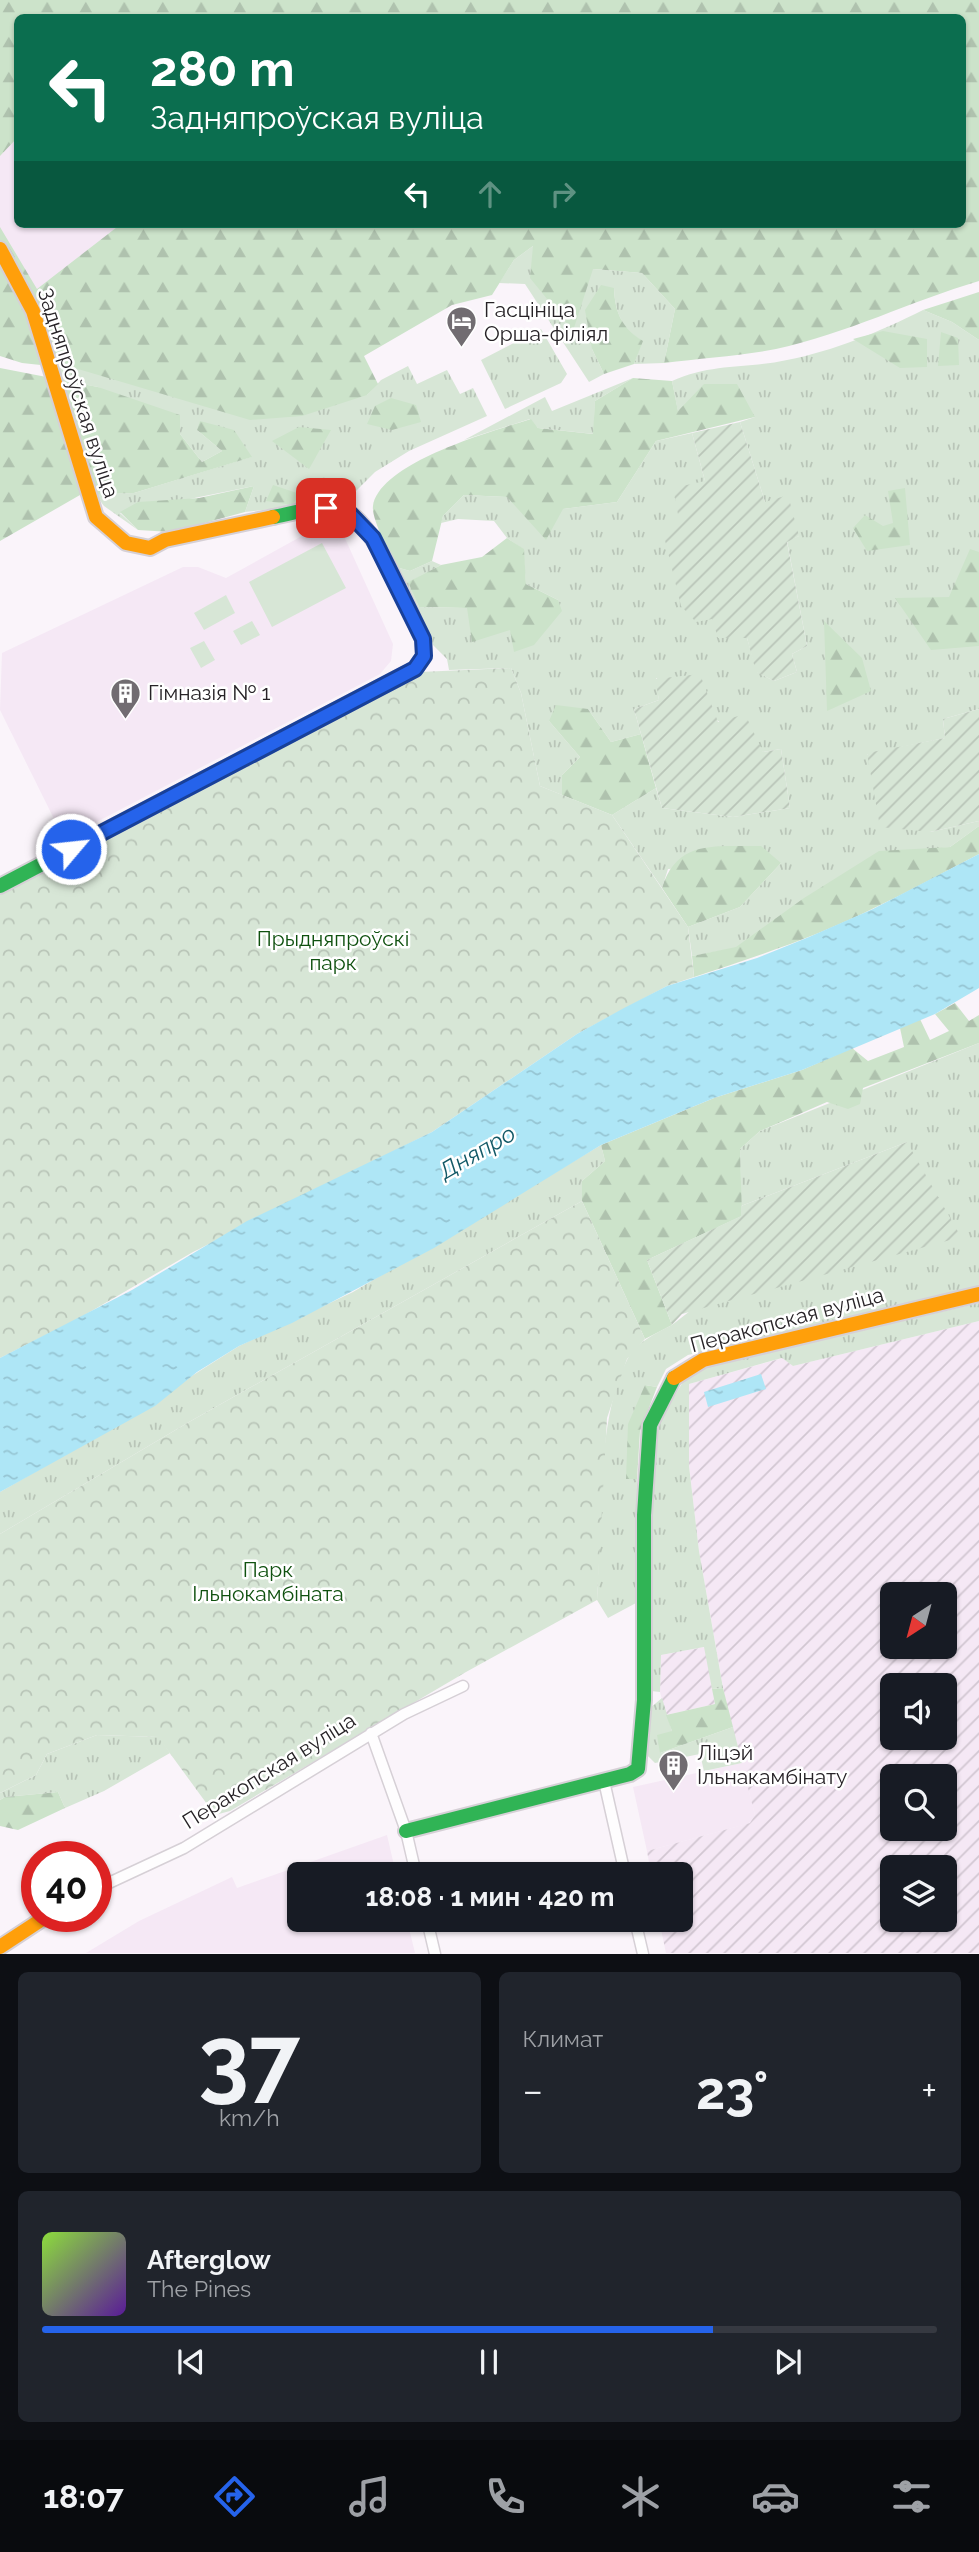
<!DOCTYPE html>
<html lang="ru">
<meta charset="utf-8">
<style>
:root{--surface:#171b24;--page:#20242c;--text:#f1f3f6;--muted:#9ea1a6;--line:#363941;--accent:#2563eb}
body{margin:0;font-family:Raleway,sans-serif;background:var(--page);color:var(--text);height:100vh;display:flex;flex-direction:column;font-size:26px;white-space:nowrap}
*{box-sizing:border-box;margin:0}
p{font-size:23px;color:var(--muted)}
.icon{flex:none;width:38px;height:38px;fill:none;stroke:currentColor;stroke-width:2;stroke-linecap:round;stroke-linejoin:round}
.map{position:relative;height:1954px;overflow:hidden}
.sheet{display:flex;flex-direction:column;gap:18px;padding:18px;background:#0d0f14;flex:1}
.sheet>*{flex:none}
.guide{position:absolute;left:14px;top:14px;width:952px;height:214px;border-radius:10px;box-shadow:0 2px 5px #0004;background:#0b6e4f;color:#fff;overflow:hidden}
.needle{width:46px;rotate:216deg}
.controls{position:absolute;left:880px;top:1582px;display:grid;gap:14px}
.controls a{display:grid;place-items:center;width:77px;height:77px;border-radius:10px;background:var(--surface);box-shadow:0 2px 5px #0004;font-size:35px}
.speed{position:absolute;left:21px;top:1841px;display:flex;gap:14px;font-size:35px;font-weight:700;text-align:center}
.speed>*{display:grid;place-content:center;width:91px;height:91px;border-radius:50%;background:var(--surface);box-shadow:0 2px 5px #0004;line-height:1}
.speed .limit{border:10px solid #d22;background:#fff;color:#111}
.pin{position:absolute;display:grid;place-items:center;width:60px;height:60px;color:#fff;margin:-30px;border-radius:14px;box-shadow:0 4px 10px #0006}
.me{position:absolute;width:77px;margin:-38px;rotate:62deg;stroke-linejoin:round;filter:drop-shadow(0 0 5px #0008)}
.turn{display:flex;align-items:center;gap:24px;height:147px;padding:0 21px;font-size:32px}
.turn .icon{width:91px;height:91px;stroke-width:2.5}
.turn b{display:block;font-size:49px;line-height:60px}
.lanes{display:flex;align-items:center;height:66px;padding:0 21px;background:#0003;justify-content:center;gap:35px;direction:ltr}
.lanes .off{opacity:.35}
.big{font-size:52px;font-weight:700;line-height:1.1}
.sheet .card{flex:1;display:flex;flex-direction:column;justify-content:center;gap:10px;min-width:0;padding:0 24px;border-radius:10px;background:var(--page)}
.sheet .dial{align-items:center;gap:0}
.dial b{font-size:91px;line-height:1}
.song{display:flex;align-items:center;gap:21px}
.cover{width:84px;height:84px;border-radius:10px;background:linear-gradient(135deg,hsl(90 70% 55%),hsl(270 70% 35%))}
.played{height:7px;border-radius:4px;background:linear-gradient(90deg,var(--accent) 75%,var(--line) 75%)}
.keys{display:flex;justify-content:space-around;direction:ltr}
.heat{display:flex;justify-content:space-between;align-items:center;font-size:38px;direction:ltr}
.sheet .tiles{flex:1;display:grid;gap:18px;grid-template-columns:1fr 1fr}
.card:last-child{grid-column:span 2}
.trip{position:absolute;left:287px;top:1862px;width:406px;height:70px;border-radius:10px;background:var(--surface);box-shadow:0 2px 5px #0004;font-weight:700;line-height:70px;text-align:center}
.tab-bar{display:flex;height:112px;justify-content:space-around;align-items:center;background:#090b0e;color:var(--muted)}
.tab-bar .icon{width:49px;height:49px}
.tab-bar .current{color:var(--accent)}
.tab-bar b{font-size:32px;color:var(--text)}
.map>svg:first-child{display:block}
.built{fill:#f5e8f5}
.industrial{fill:url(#industrial-furrows);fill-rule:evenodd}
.grass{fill:url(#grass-tufts)}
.forest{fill:url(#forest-firs)}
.park{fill:url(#park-crowns)}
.garden{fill:url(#garden-furrows)}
.pitch{fill:#d7e6d6}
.water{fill:url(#water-ripples)}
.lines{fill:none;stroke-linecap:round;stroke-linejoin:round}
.street-casing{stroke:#d6d0d6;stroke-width:13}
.fast-casing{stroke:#d6d0d6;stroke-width:18}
.slow-casing{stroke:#d6d0d6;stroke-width:18}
.street{stroke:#fefdfe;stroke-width:10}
.fast{stroke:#30b455;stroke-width:14}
.slow{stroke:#ff9f0a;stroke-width:14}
.route-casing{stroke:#184099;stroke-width:18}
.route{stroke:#2563eb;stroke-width:12}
.labels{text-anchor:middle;stroke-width:5;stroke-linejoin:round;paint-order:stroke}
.poi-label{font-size:21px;fill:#272327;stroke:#fff;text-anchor:start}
.street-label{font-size:21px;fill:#272327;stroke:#fff}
.park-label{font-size:21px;fill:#0f510f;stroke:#fff}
.water-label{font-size:23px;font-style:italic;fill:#125967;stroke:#fff}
</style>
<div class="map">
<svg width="979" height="1954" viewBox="0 0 979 1954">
<defs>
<pattern id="industrial-furrows" width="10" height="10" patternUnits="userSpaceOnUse" patternTransform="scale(1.75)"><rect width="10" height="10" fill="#f5e8f5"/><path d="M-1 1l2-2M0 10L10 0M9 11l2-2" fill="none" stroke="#d2c7d2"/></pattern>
<pattern id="grass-tufts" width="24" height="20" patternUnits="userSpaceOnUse" patternTransform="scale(1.75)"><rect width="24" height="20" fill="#d7e6d6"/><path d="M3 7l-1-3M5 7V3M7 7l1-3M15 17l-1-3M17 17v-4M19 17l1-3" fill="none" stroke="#b9c5b8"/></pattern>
<pattern id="forest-firs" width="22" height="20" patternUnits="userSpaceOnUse" patternTransform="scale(1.75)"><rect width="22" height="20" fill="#cce3ca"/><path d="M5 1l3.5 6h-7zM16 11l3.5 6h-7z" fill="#afc2ae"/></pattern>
<pattern id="park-crowns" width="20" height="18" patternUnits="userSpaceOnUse" patternTransform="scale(1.75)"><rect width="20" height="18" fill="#d7e6d6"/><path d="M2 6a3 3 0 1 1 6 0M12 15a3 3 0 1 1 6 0" fill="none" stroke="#b9c5b8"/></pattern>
<pattern id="garden-furrows" width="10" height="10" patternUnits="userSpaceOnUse" patternTransform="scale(1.75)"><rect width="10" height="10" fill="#d7e6d6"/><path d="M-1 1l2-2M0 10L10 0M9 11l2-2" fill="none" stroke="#b9c5b8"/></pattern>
<pattern id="water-ripples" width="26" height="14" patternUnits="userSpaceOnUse" patternTransform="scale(1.75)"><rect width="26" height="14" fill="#aee6f6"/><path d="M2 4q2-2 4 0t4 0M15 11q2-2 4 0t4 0" fill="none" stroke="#96c5d3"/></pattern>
</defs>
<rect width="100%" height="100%" fill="#faf4fa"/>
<path class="built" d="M17,133L18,224H133L35,298L0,233V152Z
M320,526L343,534L393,644L391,661L380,674L64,839L0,710L2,653L183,567H198L226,578Z
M742,1763L755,1815L751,1823L647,1851L633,1787Z
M387,1835L396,1874H299V1920H407L415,1953H86L139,1921L232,1877L237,1888Z"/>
<path class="industrial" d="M979,1321V1953H666L659,1920H681V1874H651L647,1851L750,1823L755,1815L726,1704L699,1551L689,1466V1384L783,1358L793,1366ZM892,1594H945V1647H892ZM892,1685H945V1738H892ZM892,1776H945V1829H892ZM892,1867H945V1920H892Z
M705,1647L715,1704L666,1715L660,1692L661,1655Z"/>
<path class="grass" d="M533,246L593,269L642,273L675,309L664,363L634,364L642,341C622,328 615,313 614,288L592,349L604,374L589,382L525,284L499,283L514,260Z
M923,310L952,322L979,340V709L943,719L945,738L867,754L930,832L979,821V826L950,847L918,851L736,948L692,956L688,927L740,907L781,863L668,869L662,888L612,815L656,788L662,808L733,817L790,808L781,749L763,752L656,678L659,700L634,709L641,734L611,742L588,709L549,721L580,757L562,775V795L540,786L521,693L511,668L449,670L447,659L433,645L396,567L410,571L432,561L441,565L409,582L419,607L467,608L558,600L526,584L523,549L507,538L494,521L458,519L441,523L443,516L464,495L507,497L563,509L617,502L656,441L692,433L705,481L712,618L747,638L757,672L774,681L797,672L792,654L807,646L787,541L799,536L765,502L740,422L755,417L678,412L672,381C712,363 746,369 787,360C834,351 881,331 923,310Z
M541,329L567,374L561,383L505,409L481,360Z
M57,366L367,395L381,380L408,366L417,384L447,370L460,394L473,388L487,416L409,451L375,472L354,493L297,506L245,512L254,486L120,513L138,530L104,506L95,494L134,493L251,457L197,430L222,451L202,462L180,434L98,387L59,380Z
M633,378L595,401L594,434L538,428L530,419L464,440L545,397L552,411Z
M979,1043V1286L688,1355L666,1369L657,1387L645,1385L627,1479H637L636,1603L608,1618L597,1600C601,1532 596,1420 627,1360C636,1342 655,1334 672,1325L907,1142L741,1206L740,1149L760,1131Z
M601,1145L605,1161L582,1181V1201L189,1422L0,1534V1492L94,1438L239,1346L353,1292Z
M979,1303V1321L793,1366L782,1358L689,1384V1466L699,1551L723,1688L712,1689L704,1647L661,1655L660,1692L651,1691V1491L659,1422L684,1380L703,1368Z
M662,1698L672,1731L660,1753L733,1727L742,1763L704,1771L700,1754L655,1763L646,1754L650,1708Z
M97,1735L159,1737L170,1753L104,1791L65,1808L58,1792L5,1797L0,1800V1793L36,1775L47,1754Z"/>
<path class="forest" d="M0,0H979V281C911,301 846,334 776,349C740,356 701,358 664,363L675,309L642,273L593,269L573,331L530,278L533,246L514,260L492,295L452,305L364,356L378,384L367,395L302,416L250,420L78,369L22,363L0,356V227L37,289L121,224H962V18H18L17,138L0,156Z
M601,285L614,288C615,313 622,328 643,341L634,364L604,374L592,349L585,310Z
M979,292V340L952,322L923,310Z
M883,331L927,339V367L900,368L853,339Z
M941,332L958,338L959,365L938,366Z
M0,368L98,387L180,415V434L202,462L222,451L197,430L200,421L234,430L252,457L134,493L80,495L0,541Z
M633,378L672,381L678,411L704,384H737L755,417L656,441L617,502L563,509L546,540L507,497L464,495L443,516L432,561L410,571L396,567C390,554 371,518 373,506C380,462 493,431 531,419L538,428L593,434L595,401Z
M391,398L416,405L421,422L392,430L367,424L375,406Z
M299,427L331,430L309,469L272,441Z
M273,485L300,494L292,505L266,501Z
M254,486L245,512L171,532L138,530L120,512L138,502L199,498Z
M905,488L910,545L867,551L853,528L865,515L883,526L893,523L888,491Z
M507,538L524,549L526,584L558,600L562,611L534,645L514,652L510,630L472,642L467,608L419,607L408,582L441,565L482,557Z
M970,549L979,552V646L931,650L895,598L949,597Z
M824,621L862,658L871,691L827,711Z
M556,705L588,709L611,742L641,734L656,788L612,815L562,795V775L580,757L549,721Z
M979,826V854C944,872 910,891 874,908C816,937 755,957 694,977L692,956L736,947L804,898L879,851L950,847Z
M761,846L781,863L740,907L688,927L662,888C677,838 718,847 761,846Z
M955,1003L969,1021L979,1015V1043L863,1088L860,1104L848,1109L827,1102L760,1131L740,1149L742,1216L647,1260L672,1325L645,1339L582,1201V1181L605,1161L601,1145L714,1098L802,1070L852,1048L868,1061L904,1047L900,1028L920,1019L930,1040L949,1031L935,1014Z
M645,1385L657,1387L640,1431L637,1479H626L628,1424Z
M723,1688L733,1727L660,1753L657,1735L672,1731L666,1715L715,1704L712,1689Z
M58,1792L65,1808L18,1830L0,1826V1800L5,1797Z"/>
<path class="park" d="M511,668L521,693L540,786L612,815L688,927L694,977L667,986L577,1034L432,1132L193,1252L76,1320L0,1358V895L420,672Z
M582,1201L645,1339L627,1359L607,1418L597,1600L466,1672L230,1811L215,1815L158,1737L97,1735L47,1754L36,1775L0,1793V1534L189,1422Z"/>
<path class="garden" d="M740,422L765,502L788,495L799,536L787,542L807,646L792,654L797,672L774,681L756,672L747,638H718L712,619L696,622L681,606L663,532L680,525L673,488L705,481L692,433Z
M700,674L718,722L745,714L763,752L781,749L790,808L733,817L662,808L634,709L659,700L655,679Z
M979,709V821L930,832L880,827L867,753L945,738L943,719Z
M907,1142L961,1237L682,1314L672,1325L647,1260L741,1216V1206Z"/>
<path class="pitch" d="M322,543L346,588L272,627L249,582Z
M226,595L235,613L204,630L194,613Z
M252,621L260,635L241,645L233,631Z
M204,641L215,660L201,668L190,648Z"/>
<path class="water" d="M979,854V988L935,1014L802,1070L714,1098L601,1145L434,1248L292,1323L239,1346L197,1372L155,1406L0,1492V1358L132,1290L247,1221L432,1132L577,1034L624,1008L667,986L757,958L809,937L873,909Z
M761,1374L766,1389L708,1407L704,1392Z"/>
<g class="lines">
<defs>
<path id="street" d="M371,1733L406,1831L416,1874
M604,1781L625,1874
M96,1889L184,1848L404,1714L463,1686
M427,1920L435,1954
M635,1920L643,1954"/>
<path id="fast" d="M0,886L415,669L424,656L423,639C408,609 376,528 349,513C327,502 295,513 273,517
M406,1831L630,1774L638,1769L644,1700V1515L650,1425L674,1378"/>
<path id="slow" d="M0,249L33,311L96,517L126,543L150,548L165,540L273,517
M674,1378L703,1360L979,1294
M0,1947L47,1916"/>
</defs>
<use href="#street" class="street-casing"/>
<use href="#fast" class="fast-casing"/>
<use href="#slow" class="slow-casing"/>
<use href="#street" class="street"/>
<use href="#fast" class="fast"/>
<use href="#slow" class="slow"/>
</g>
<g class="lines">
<defs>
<path id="route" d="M71,849L415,669L424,656L423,639L373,538L349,513L326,508"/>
</defs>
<use href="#route" class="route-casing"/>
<use href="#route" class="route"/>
</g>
<defs>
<symbol id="hotel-pin" viewBox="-11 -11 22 30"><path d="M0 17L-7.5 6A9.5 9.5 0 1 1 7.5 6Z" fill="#716c71" stroke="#fff"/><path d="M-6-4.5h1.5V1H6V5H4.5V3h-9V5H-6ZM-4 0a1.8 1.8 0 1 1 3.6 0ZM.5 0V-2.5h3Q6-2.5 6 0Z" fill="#fff"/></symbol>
<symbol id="building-pin" viewBox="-11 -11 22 30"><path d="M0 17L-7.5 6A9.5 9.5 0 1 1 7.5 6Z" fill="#716c71" stroke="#fff"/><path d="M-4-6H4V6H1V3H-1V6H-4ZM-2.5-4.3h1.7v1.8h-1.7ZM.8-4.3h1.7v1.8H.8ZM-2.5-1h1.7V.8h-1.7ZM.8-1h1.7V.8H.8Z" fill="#fff"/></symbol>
</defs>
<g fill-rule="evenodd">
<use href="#hotel-pin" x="444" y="304" width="35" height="47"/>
<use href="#building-pin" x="108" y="676" width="35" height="47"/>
<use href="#building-pin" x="656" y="1748" width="35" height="47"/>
</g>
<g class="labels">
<g class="poi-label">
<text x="484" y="317">Гасцініца<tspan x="484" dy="24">Орша-філіял</tspan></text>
<text x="148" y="700">Гімназія № 1</text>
<text x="697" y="1760">Ліцэй<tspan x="697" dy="24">Ільнакамбінату</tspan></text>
</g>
<g class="street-label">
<text transform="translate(78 393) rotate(72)" y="7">Задняпроўская вуліца</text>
<text transform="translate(787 1320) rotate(-15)" y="7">Перакопская вуліца</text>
<text transform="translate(269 1771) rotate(-32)" y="7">Перакопская вуліца</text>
</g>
<g class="park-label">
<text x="333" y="946">Прыдняпроўскі<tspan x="333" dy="24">парк</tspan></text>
<text x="268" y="1577">Парк<tspan x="268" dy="24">Ільнокамбіната</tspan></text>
</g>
<g class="water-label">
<text transform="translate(477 1152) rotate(-30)" y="8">Дняпро</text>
</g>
</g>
</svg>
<div class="controls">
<a><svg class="needle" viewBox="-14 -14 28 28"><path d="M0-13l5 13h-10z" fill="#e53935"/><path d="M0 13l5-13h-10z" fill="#9ea1a6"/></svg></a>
<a><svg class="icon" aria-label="sound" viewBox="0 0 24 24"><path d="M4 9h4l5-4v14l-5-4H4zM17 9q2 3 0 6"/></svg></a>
<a><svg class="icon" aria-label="search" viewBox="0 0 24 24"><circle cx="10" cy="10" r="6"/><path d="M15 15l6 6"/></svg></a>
<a><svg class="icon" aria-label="layers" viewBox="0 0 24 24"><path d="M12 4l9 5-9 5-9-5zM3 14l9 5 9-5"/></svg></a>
</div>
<div class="speed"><div class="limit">40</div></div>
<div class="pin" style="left:326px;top:508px;background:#d93025"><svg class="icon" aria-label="arrive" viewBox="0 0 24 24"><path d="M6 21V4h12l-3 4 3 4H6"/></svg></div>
<svg class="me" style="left:71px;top:849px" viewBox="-20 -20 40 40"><circle r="17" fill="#2563eb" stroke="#fff" stroke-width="3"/><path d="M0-11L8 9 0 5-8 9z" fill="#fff"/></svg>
<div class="trip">18:08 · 1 мин · 420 m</div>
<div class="guide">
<div class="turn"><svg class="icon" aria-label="left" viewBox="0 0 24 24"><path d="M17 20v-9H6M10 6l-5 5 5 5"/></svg><div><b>280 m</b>Задняпроўская вуліца</div></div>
<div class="lanes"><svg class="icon" aria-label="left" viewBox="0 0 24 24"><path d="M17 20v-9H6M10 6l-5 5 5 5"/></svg><svg class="icon off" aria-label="ahead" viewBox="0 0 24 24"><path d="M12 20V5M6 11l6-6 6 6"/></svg><svg class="icon off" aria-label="right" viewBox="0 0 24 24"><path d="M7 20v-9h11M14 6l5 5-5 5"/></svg></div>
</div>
</div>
<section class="sheet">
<div class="tiles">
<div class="card dial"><b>37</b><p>km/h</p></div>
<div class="card"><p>Климат</p>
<div class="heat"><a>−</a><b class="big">23°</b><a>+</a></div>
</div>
<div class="card">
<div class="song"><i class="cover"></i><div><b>Afterglow</b><p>The Pines</p></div></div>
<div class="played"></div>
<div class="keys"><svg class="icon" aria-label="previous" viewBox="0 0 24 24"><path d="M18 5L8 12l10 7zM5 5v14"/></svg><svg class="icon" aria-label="pause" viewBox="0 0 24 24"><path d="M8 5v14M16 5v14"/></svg><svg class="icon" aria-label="next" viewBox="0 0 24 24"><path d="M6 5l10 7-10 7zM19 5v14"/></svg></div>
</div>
</div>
</section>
<nav class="tab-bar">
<b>18:07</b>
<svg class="icon current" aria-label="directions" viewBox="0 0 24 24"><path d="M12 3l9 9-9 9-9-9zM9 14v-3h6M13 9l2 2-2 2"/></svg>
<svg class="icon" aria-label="music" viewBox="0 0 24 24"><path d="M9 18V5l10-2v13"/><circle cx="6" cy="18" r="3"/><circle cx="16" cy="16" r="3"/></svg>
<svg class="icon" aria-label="phone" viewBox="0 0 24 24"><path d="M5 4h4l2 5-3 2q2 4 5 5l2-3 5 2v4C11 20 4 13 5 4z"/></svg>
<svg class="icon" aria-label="climate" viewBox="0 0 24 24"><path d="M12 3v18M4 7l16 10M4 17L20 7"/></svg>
<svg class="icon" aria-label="car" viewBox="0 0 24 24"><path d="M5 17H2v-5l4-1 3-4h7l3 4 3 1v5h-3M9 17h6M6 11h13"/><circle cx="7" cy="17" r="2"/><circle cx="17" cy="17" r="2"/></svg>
<svg class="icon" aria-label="filters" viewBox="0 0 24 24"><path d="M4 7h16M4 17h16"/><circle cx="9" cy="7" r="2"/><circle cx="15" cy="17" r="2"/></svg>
</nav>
